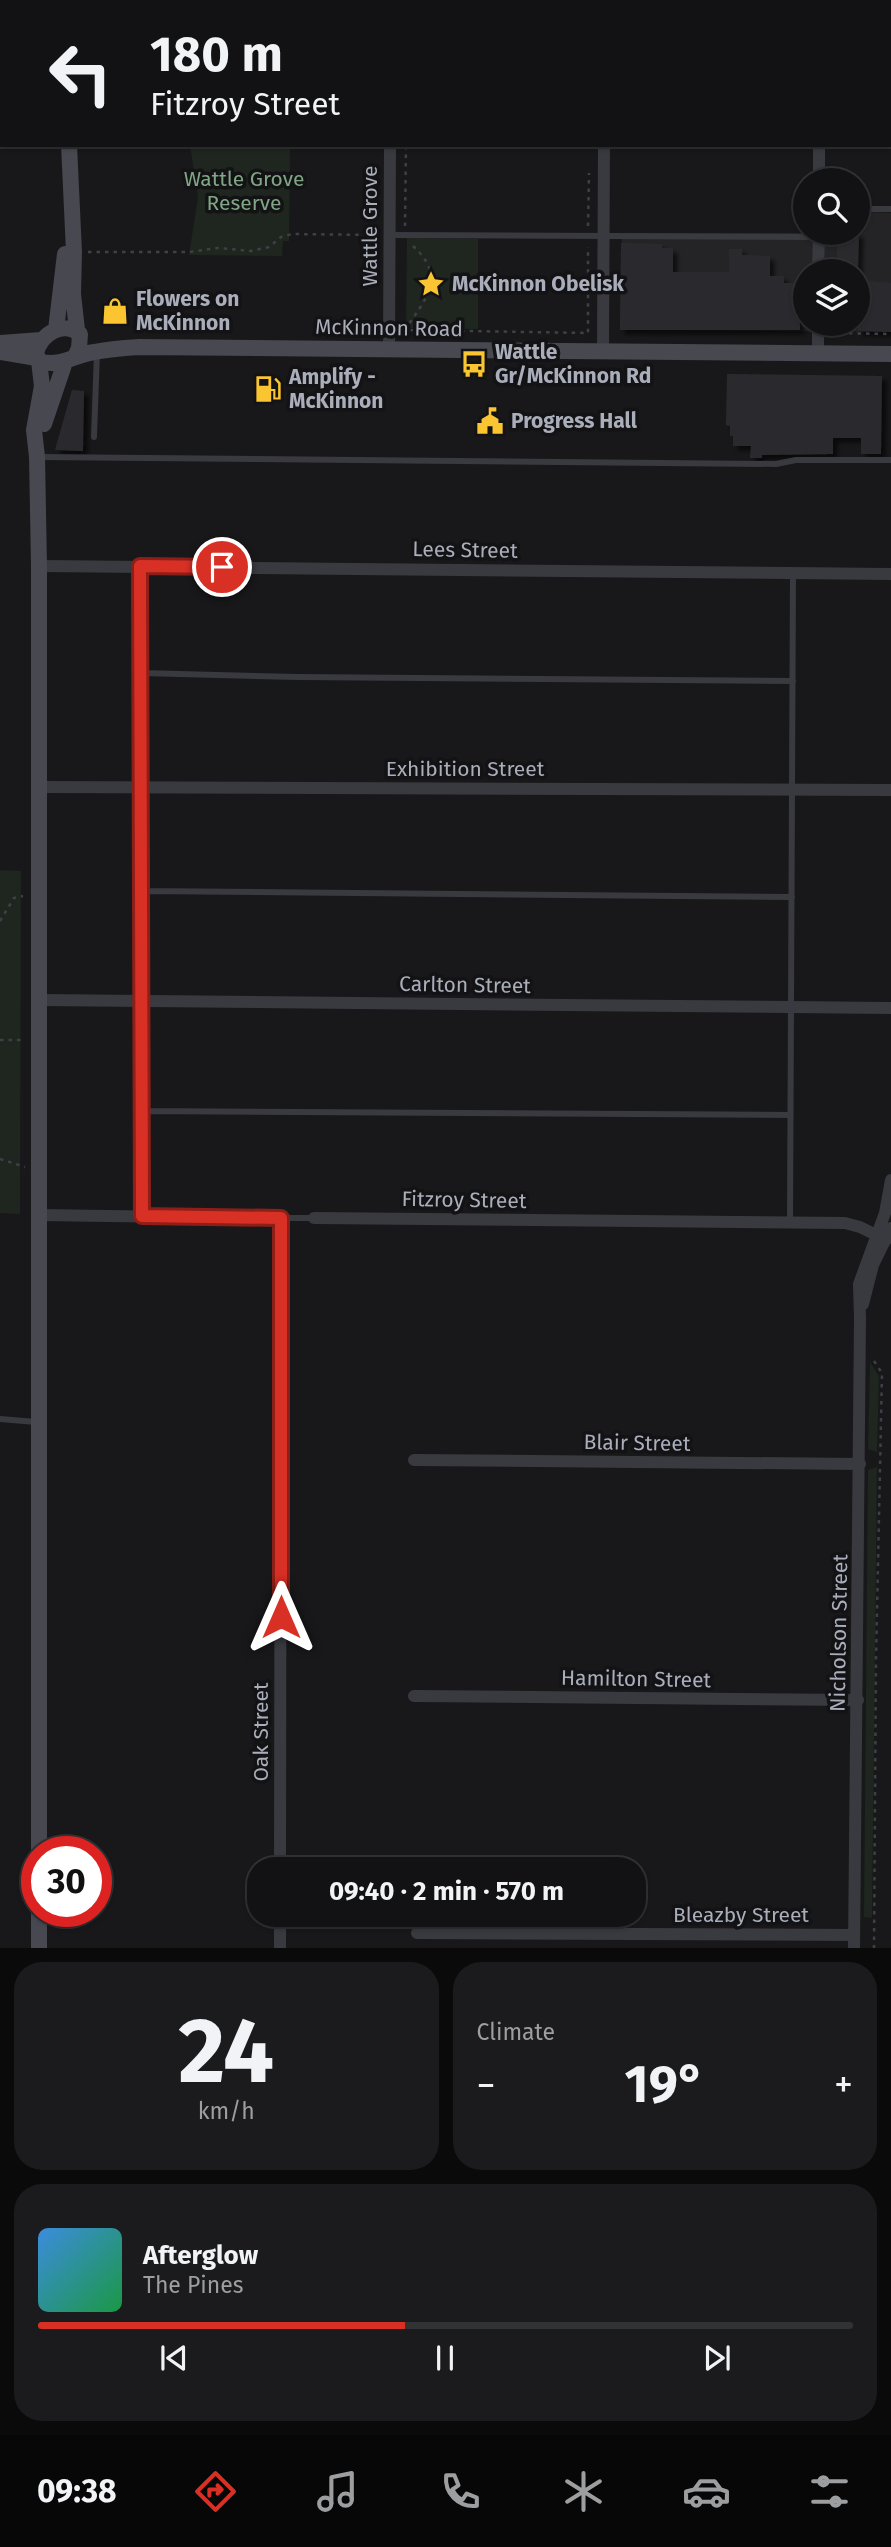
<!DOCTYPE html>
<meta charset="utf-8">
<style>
:root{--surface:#121214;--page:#1b1b1d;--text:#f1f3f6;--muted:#9c9ea0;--line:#313234;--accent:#d93025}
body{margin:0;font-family:"Fira Sans",sans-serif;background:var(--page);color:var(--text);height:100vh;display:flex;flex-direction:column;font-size:26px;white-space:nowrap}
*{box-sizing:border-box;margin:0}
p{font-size:23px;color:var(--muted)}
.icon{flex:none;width:38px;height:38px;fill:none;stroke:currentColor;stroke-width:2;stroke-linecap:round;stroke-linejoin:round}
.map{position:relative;height:1948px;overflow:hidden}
.drawer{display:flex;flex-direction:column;gap:14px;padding:14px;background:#0a0a0b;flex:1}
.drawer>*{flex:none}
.top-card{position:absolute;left:0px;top:0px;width:892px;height:147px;box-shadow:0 2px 5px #0004,0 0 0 2px var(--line);background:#121214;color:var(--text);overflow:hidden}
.controls{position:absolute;left:793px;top:168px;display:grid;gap:14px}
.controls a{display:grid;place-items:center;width:77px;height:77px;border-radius:50%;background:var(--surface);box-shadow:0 2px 5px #0004,0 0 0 2px var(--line);font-size:35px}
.speed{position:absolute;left:21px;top:1836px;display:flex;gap:14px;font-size:35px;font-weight:700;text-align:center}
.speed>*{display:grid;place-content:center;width:91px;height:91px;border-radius:50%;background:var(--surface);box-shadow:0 2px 5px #0004,0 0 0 2px var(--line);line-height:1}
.speed .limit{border:10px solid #d22;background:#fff;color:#111}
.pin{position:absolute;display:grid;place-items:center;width:60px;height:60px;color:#fff;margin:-30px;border:4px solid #fff;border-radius:50%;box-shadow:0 2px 7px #0007}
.me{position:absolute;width:77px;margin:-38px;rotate:0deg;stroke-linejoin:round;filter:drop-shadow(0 0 5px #0008)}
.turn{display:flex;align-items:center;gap:24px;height:147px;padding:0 35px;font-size:32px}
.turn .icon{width:91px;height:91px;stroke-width:2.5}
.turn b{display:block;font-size:49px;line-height:60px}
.big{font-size:52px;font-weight:700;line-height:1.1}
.drawer .widget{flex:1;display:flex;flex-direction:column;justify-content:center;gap:10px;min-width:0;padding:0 24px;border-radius:28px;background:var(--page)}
.drawer .dial{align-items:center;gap:0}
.dial b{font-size:91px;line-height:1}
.song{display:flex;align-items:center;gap:21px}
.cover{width:84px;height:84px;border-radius:10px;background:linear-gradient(135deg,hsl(210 70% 55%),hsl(140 70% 35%))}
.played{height:7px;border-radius:4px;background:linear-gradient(90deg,var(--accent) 45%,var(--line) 45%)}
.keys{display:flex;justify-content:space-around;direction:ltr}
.heat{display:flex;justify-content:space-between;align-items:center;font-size:38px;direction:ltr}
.drawer .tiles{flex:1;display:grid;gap:14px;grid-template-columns:1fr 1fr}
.widget:last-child{grid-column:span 2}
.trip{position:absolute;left:247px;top:1857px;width:399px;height:70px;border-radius:28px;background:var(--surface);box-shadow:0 2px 5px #0004,0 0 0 2px var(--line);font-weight:700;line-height:70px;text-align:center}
.tab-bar{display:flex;height:112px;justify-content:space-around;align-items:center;background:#070708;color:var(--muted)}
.tab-bar .icon{width:49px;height:49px}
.tab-bar .selected{color:var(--accent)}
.tab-bar b{font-size:32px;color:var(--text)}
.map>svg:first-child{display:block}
.built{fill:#242427;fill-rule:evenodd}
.green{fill:#1e261f}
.building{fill:#2b2b2e;filter:url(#shadow)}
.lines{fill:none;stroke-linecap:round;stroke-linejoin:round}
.path{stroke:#3f4047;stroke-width:2.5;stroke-dasharray:3.5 5;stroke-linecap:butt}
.lane{stroke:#393940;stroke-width:6}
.street{stroke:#393940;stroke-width:12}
.secondary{stroke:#474850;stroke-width:16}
.route-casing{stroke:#8d1f18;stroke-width:18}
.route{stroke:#d93025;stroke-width:12}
.labels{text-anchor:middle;stroke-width:7;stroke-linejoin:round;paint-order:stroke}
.park-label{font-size:21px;fill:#80a685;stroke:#131315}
.street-label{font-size:21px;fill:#aaaebb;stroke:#131315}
.poi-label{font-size:21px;font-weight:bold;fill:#aaaebb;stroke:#131315;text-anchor:start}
</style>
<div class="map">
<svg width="891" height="1949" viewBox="0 0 891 1949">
<defs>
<filter id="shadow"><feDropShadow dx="4.5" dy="4.5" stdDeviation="2" flood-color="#0009"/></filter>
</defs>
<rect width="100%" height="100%" fill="#18181a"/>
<path class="built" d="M858,212L891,213V332L620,330L622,233H858ZM805,271H858V324H805Z"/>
<path class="green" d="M190,145H290L289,241H283L282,256L189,255L198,197Z
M407,238L478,239V329L406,328Z
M0,870L21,871L20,1214L0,1213Z
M870,1362L879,1376L877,1452L868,1449Z
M877,1467L872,1918L864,1917L868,1470Z"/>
<path class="building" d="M837,233H859L858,271H837Z
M621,243L662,244V248H673V272H729V249H742V255L770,256V276H784V283H795L794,286H799L800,330H620Z
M865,281L891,283V332L858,331V295H865Z
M727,374L882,376L881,454H861V438H833V454L762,455V458H750L751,446H733V436H730V426L726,425Z
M72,390L84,391L83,451L55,450Z"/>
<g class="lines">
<path class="path" d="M407,2V0
M405,226L406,145
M588,226L589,173
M413,246C448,278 425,299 405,330L588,333V247
M88,252H189L218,248L251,251L269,247L281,237L292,234L377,235
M832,333L891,334
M0,921L14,898L23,896
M0,1040H23
M0,1159L25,1167
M874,1361L882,1373L876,1660L874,1949"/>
<path class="lane" d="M858,209H891
M390,235L818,237
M94,437L97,351
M39,457L776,464L796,460H891
M140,567L142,1216
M141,673L298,677L793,681
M142,891L792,897
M141,1111L790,1115
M246,1218H314
M790,1222L793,572
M281,1253V1218
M0,1419L36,1422"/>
<path class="street" d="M391,2V0
M605,2V0
M820,2V0
M819,180V145
M818,271L819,233
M389,349L390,145
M603,351L604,145
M818,353V324
M39,566L891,574
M39,787L891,790
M39,1000L891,1008
M39,1215L246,1218
M314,1218L845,1223L860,1227L886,1240
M863,1304L873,1265L891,1228
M414,1460L860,1464
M414,1696L858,1700
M280,1869L281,1253
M417,1933L854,1935
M280,1949V1914
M854,1949L860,1318L859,1284L885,1213L891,1180"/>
<path class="secondary" d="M63,0V2
M69,145L74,252L73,294L77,330
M56,330L65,254
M0,343L41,340
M0,352L37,358
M76,355L79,348L80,334C63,320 41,334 36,353L39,361C60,368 74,355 94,352C109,349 124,348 139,347L891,354
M44,424L65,362
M39,1852V566L37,457L34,430L42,386L39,361
M39,1911V1949"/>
</g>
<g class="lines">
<defs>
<path id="route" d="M222,567L140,566L142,1216L281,1218V1617"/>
</defs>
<use href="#route" class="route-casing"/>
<use href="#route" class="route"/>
</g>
<defs>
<symbol id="sight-bare" viewBox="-9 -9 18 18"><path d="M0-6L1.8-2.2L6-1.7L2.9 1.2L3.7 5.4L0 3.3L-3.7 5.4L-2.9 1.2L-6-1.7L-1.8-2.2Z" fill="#fac530" stroke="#131315" stroke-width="2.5" paint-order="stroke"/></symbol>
<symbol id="shop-bare" viewBox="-9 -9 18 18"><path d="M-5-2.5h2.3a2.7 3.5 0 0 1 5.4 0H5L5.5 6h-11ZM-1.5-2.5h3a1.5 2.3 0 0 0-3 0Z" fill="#fac530" stroke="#131315" stroke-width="2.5" paint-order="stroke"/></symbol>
<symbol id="bus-bare" viewBox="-9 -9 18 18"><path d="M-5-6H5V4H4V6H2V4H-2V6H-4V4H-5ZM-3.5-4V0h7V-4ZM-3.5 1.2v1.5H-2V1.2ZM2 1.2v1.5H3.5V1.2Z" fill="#fac530" stroke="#131315" stroke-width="2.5" paint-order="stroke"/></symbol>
<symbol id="fuel-bare" viewBox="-9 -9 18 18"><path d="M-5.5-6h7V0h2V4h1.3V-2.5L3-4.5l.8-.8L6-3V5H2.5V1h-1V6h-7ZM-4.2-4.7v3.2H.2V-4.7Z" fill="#fac530" stroke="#131315" stroke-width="2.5" paint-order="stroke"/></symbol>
<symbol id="civic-bare" viewBox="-9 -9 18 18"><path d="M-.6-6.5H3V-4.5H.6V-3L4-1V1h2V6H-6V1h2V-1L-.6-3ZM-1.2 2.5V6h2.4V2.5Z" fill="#fac530" stroke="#131315" stroke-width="2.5" paint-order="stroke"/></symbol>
</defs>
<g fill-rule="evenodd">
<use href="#sight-bare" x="412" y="265" width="38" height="38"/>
<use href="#shop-bare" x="96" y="292" width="38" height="38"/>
<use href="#bus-bare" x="455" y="345" width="38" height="38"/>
<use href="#fuel-bare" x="249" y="370" width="38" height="38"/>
<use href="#civic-bare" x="471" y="402" width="38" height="38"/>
</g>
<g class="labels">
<g class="park-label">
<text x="244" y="186">Wattle Grove<tspan x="244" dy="24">Reserve</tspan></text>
</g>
<g class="street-label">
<text transform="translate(370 226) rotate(-90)" y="7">Wattle Grove</text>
<text transform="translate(389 328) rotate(1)" y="7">McKinnon Road</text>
<text transform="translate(465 550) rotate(1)" y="7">Lees Street</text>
<text x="465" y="776">Exhibition Street</text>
<text transform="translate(465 985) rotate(1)" y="7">Carlton Street</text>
<text transform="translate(464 1200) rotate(1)" y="7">Fitzroy Street</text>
<text transform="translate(637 1443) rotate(1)" y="7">Blair Street</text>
<text transform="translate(839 1633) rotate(-89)" y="7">Nicholson Street</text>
<text transform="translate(636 1679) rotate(1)" y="7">Hamilton Street</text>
<text transform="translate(261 1732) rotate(-90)" y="7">Oak Street</text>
<text x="741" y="1922">Bleazby Street</text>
</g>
<g class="poi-label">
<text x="452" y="291">McKinnon Obelisk</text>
<text x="136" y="306">Flowers on<tspan x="136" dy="24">McKinnon</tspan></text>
<text x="495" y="359">Wattle<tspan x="495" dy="24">Gr/McKinnon Rd</tspan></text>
<text x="289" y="384">Amplify -<tspan x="289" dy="24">McKinnon</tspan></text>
<text x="511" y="428">Progress Hall</text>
</g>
</g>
</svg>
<div class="controls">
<a><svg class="icon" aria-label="search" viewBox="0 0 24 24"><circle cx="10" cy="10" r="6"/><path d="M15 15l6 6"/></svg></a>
<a><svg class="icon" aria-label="layers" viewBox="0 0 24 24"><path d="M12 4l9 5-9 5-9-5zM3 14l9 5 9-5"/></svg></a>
</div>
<div class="speed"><div class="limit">30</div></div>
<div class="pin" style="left:222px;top:567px;background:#d93025"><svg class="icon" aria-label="arrive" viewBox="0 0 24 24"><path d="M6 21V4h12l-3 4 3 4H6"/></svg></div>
<svg class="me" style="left:281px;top:1617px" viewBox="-20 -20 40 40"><path d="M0-17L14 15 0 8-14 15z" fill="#d93025" stroke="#fff" stroke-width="4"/></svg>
<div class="trip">09:40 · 2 min · 570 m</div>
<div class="top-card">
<div class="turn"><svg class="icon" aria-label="left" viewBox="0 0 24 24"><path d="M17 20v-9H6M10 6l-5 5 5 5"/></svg><div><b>180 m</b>Fitzroy Street</div></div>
</div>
</div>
<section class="drawer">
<div class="tiles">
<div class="widget dial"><b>24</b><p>km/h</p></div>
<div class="widget"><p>Climate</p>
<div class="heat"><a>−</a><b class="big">19°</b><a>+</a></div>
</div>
<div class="widget">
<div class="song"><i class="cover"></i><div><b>Afterglow</b><p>The Pines</p></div></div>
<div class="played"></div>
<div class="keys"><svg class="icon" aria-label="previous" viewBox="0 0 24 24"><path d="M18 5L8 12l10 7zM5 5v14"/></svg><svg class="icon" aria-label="pause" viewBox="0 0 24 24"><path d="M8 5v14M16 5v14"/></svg><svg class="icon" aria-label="next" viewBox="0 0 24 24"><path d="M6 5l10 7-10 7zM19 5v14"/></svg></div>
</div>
</div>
</section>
<nav class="tab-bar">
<b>09:38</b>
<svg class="icon selected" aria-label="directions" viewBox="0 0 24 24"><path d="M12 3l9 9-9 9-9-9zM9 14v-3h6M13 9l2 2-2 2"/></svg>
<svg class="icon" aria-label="music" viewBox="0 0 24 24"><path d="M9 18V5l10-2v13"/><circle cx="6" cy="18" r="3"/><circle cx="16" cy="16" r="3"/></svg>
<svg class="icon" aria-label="phone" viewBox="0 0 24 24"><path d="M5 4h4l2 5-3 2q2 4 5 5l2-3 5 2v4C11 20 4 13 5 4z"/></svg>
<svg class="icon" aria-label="climate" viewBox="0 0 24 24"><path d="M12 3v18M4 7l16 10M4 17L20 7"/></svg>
<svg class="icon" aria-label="car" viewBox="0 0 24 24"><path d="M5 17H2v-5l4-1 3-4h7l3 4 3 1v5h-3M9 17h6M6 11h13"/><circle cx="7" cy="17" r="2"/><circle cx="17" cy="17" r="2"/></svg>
<svg class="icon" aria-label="filters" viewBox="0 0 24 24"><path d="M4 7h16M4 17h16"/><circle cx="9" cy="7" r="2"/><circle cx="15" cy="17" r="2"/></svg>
</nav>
